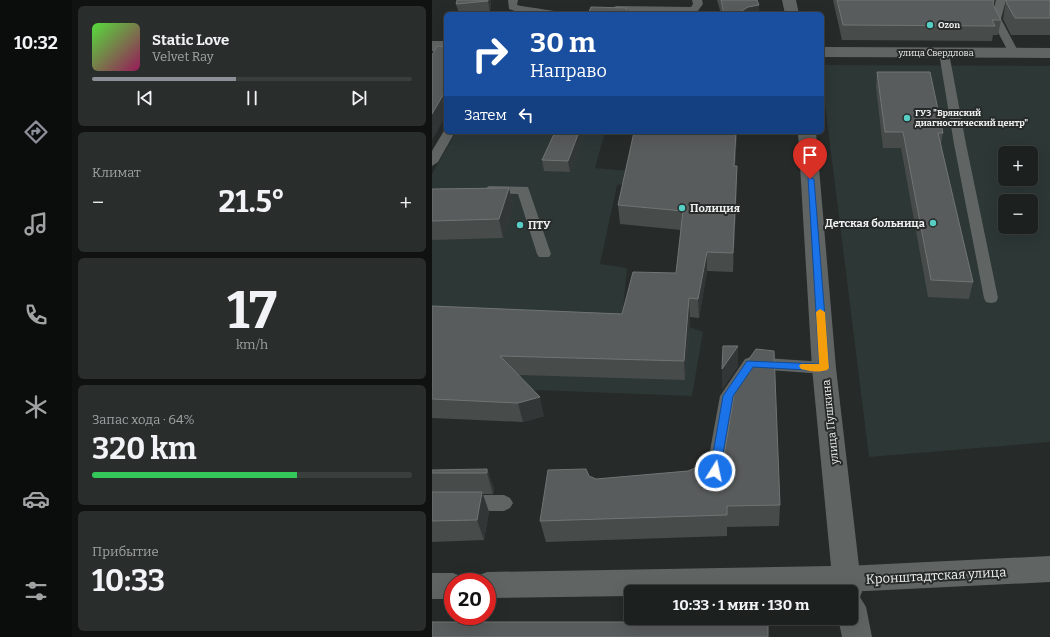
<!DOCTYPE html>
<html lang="ru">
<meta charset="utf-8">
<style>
:root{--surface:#1c201f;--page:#292d2c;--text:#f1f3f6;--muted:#a0a3a4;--line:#3a3e3d;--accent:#8c9099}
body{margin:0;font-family:Bitter,serif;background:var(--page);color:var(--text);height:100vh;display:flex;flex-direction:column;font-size:15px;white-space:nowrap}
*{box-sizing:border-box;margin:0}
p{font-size:13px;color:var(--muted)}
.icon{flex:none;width:22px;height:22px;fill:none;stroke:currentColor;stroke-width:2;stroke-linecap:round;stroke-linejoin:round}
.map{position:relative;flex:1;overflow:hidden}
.panel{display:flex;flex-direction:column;gap:6px;padding:6px;background:#0f1211;width:360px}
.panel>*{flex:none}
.top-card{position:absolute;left:12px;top:12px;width:380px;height:122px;border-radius:6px;box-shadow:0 4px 16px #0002,0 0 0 1px var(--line);background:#1a4fa0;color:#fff;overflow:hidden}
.controls{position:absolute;left:566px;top:146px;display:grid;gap:8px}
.controls a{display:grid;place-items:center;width:40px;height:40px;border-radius:6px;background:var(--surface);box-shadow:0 4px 16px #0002,0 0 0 1px var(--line);font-size:20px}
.speed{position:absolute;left:12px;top:573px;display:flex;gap:8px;font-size:20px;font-weight:700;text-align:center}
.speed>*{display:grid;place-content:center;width:52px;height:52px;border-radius:50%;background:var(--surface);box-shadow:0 4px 16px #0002,0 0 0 1px var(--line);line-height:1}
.speed .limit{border:6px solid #d22;background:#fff;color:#111}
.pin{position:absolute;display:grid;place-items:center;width:34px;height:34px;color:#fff;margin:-41px -17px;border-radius:50% 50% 50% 0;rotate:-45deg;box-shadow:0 0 4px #0007}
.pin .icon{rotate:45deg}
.me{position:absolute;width:44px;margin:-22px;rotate:10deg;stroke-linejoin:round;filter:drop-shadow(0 0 3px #0008)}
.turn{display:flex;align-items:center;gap:14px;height:84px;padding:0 20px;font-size:18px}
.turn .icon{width:52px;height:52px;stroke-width:2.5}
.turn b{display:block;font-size:28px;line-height:34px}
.then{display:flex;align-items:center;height:38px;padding:0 20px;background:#0003;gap:8px;font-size:15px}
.big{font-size:30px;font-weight:700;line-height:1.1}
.panel .card{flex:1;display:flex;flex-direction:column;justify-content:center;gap:6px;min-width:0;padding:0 14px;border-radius:6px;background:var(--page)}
.panel .dial{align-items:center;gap:0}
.dial b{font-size:52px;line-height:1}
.song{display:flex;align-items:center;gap:12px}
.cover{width:48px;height:48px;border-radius:6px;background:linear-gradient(135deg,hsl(110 70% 55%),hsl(330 70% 35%))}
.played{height:4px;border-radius:2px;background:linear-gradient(90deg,var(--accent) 45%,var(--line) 45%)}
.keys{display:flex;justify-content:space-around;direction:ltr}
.heat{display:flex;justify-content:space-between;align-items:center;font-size:22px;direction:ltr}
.charge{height:6px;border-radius:3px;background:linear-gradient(90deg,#34c759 64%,var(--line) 0)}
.trip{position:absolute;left:192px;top:585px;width:234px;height:40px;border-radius:6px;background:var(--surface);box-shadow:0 4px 16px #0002,0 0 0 1px var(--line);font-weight:700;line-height:40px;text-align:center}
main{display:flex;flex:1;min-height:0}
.dock{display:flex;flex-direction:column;width:72px;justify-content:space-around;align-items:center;background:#0b0d0c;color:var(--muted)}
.dock .icon{width:28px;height:28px}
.dock .current{color:var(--accent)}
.dock b{font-size:18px;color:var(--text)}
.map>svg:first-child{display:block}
.built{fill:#2c3736;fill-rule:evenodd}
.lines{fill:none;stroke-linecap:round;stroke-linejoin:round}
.service{fill:#606564;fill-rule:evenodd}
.minor{fill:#606564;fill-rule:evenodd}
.tertiary{fill:#606564;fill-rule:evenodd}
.secondary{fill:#606564;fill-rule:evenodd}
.wall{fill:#474b4a}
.shaded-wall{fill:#323636}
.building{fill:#595c5c;stroke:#707473}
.route{fill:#1a73e8;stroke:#114b97}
.slow{fill:#f59e0b}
.poi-dot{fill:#56cec3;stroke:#262a29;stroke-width:1.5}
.labels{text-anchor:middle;stroke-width:4;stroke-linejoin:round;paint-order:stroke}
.far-poi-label{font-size:9px;font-weight:bold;fill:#eef1f0;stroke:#262a29;text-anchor:start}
.far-street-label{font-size:9px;fill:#eef1f0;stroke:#262a29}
.poi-label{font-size:11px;font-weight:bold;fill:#eef1f0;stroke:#262a29;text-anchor:start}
.street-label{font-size:11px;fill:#eef1f0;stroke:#262a29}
.near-street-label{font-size:13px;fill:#eef1f0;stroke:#262a29}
</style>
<main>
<nav class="dock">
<b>10:32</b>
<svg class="icon current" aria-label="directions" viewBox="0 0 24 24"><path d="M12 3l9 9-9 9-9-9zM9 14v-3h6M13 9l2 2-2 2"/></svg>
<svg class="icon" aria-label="music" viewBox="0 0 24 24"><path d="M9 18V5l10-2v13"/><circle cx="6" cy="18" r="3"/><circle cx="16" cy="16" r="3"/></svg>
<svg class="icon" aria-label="phone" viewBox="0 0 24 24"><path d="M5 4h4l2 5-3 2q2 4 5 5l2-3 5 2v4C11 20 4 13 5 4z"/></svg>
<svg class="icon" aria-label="climate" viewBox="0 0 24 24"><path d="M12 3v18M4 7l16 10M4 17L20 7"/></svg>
<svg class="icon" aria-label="car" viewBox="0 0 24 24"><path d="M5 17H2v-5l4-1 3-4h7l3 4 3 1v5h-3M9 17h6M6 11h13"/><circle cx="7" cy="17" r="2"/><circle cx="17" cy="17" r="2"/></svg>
<svg class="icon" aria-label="filters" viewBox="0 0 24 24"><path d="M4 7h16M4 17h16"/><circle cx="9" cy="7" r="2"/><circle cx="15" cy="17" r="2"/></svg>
</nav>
<section class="panel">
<div class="card">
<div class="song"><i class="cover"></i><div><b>Static Love</b><p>Velvet Ray</p></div></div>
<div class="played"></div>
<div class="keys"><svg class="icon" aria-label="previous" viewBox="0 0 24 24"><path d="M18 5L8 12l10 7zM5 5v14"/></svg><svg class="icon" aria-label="pause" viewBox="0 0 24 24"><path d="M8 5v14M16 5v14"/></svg><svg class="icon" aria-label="next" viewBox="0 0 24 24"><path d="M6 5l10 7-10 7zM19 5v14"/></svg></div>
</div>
<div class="card"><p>Климат</p>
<div class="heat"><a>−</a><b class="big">21.5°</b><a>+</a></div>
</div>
<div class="card dial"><b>17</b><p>km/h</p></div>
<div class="card"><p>Запас хода · 64%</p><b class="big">320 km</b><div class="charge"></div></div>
<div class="card"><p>Прибытие</p><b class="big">10:33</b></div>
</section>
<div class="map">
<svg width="618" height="637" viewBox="0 0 618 637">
<rect width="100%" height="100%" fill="#262a29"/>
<path class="built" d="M390,65L618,66V442L437,457L390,80ZM573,153H599V179H573ZM573,201H599V227H573Z
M24,132H173L163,168L209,172V182L185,185L168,264L195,268L191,310L224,315L271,332L260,396L0,386V174Z"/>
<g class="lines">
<path class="service" d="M76,0H86L85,5C95,8 127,10 131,14H92L77,9Z
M260,0H270L271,4L265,12H186L182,14H170L184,6L259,7L261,4Z
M564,0H574L569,19L587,53L586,55H578L559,19Z
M512,50L517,53L534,144L566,298L564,302L559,303L554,302L552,298L522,144L507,53Z
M13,129L14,132H23L6,162L0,166V151Z
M57,186L96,187L119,254L117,257H107L105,254L86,194L52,193L51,190Z
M319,357L392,362L398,364L400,368L398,372L392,374L323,369L304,397L292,471L289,476L271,484L265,482L262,477L265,472L275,467L288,396L313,359Z
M0,495H72L78,498L81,503L78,508L72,511H0Z"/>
<path class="minor" d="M618,556V582L414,592L404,588L400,579L404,570L414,566Z"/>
<path class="tertiary" d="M366,132H384L404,368L430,592L428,597L434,607L440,637H410L406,618H419V592H199V596L55,598V582H42L45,576L55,572L399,566L380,368Z
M0,573H21L31,577L34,582H21V599H0Z"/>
<path class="secondary" d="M350,0H364L367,14H353Z
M0,41H14V51H0Z
M390,47L618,48V58L390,57Z"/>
</g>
<path class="wall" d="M59,0L58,12L27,14L24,4Z
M285,0H325L327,5V14H289Z
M401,0H562L561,6L569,20L566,35H561L560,41L410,40Z
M574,0H618V35H579L571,19Z
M445,72L511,133L509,145L541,282L537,299L496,297L469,148H451L444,87Z
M153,132L138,172L112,171L110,160Z
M202,132H305L303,166L305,184L301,272L275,271L267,318L258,317L253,380L87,375L112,416L91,422L0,418V306L190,314L244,273L249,230L188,224L186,205Z
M77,188L81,207L71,238L0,240V189Z
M285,464L348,505L347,526L295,527V536L114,542L108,521L157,476L164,479L256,471Z
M55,469L62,489L61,494H51L57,512L52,540L0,542V470Z"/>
<path class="shaded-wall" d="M56,0H59L58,12L56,1Z
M327,5V14H305L316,7Z
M195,8L196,14H193Z
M14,90V115L0,141V114Z
M147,132H153L138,172L136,161Z
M304,132H305L302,184V166Z
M305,166V184L301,272V253Z
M77,188L81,207L71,238L67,219Z
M275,252V271L267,318L266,299Z
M257,298L258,317L253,380L252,361Z
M306,346V367L290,390V369Z
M108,397L112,416L91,422L86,403Z
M55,469L62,489L61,494L55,473Z
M50,492L57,512L52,540L45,520Z"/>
<path class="building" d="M25,0H56V1L24,4Z
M289,0H325L327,5L316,7L305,14H292Z
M405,0H562L561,5L569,20H560L563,26L411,25Z
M574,0H618V18H583L574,2Z
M159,7L195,8L193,14H156Z
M5,46L14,47V90L0,114V55Z
M445,72H498L511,133H506L541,282L499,280L471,132H453Z
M123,132H147L136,161L110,160Z
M202,132H304L302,166H305L301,253L275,252L266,299L257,298L252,361L68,356L108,397L86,403L0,399V306L190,314L201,272L244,273L251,211L186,205Z
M77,188L67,219L0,221V189Z
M291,346H306L290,369Z
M324,349L342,351L348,505L295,506V515L108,521L116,470L154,469L157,476L164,479L256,471L270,465L285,464V458L290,456L293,450L305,376Z
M55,469V473H0V470Z
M0,492H50L45,520L0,521Z
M0,622H336V637H0Z"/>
<path class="route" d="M376,177L382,179L397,368L392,371L321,367L301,396L288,471L283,476L278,471L291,396L315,361L387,364Z"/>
<path class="slow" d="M388,309L393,312L397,368C393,374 376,371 369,369L367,366L369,364H387L384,312Z"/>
<g class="poi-dot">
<circle cx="498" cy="25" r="4"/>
<circle cx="475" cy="118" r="4"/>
<circle cx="250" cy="208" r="4"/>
<circle cx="501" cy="223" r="4"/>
<circle cx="88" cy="225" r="4"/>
</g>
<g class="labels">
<g class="far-poi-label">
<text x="506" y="28">Ozon</text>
<text x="483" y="116">ГУЗ "Брянский<tspan x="483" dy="10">диагностический центр"</tspan></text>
</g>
<g class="far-street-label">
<text x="504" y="56">улица Свердлова</text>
</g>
<g class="poi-label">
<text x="258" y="212">Полиция</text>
<text x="493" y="227" text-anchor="end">Детская больница</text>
<text x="96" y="229">ПТУ</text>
</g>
<g class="street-label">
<text transform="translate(398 422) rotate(-96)" y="4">улица Пушкина</text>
</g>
<g class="near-street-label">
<text transform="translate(504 575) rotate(-3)" y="5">Кронштадтская улица</text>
</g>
</g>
</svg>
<div class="controls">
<a>+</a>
<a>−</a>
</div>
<div class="speed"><div class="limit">20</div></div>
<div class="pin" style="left:378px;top:179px;background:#d93025"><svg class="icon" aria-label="arrive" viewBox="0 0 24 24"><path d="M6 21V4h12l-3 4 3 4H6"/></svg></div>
<svg class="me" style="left:283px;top:471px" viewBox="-20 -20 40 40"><circle r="17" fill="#1a73e8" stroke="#fff" stroke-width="3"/><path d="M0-11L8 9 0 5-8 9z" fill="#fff"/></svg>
<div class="trip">10:33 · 1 мин · 130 m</div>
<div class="top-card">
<div class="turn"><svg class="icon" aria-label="right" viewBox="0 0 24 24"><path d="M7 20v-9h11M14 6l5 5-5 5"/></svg><div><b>30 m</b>Направо</div></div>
<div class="then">Затем<svg class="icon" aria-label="left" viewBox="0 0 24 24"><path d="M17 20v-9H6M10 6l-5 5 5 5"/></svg></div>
</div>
</div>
</main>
